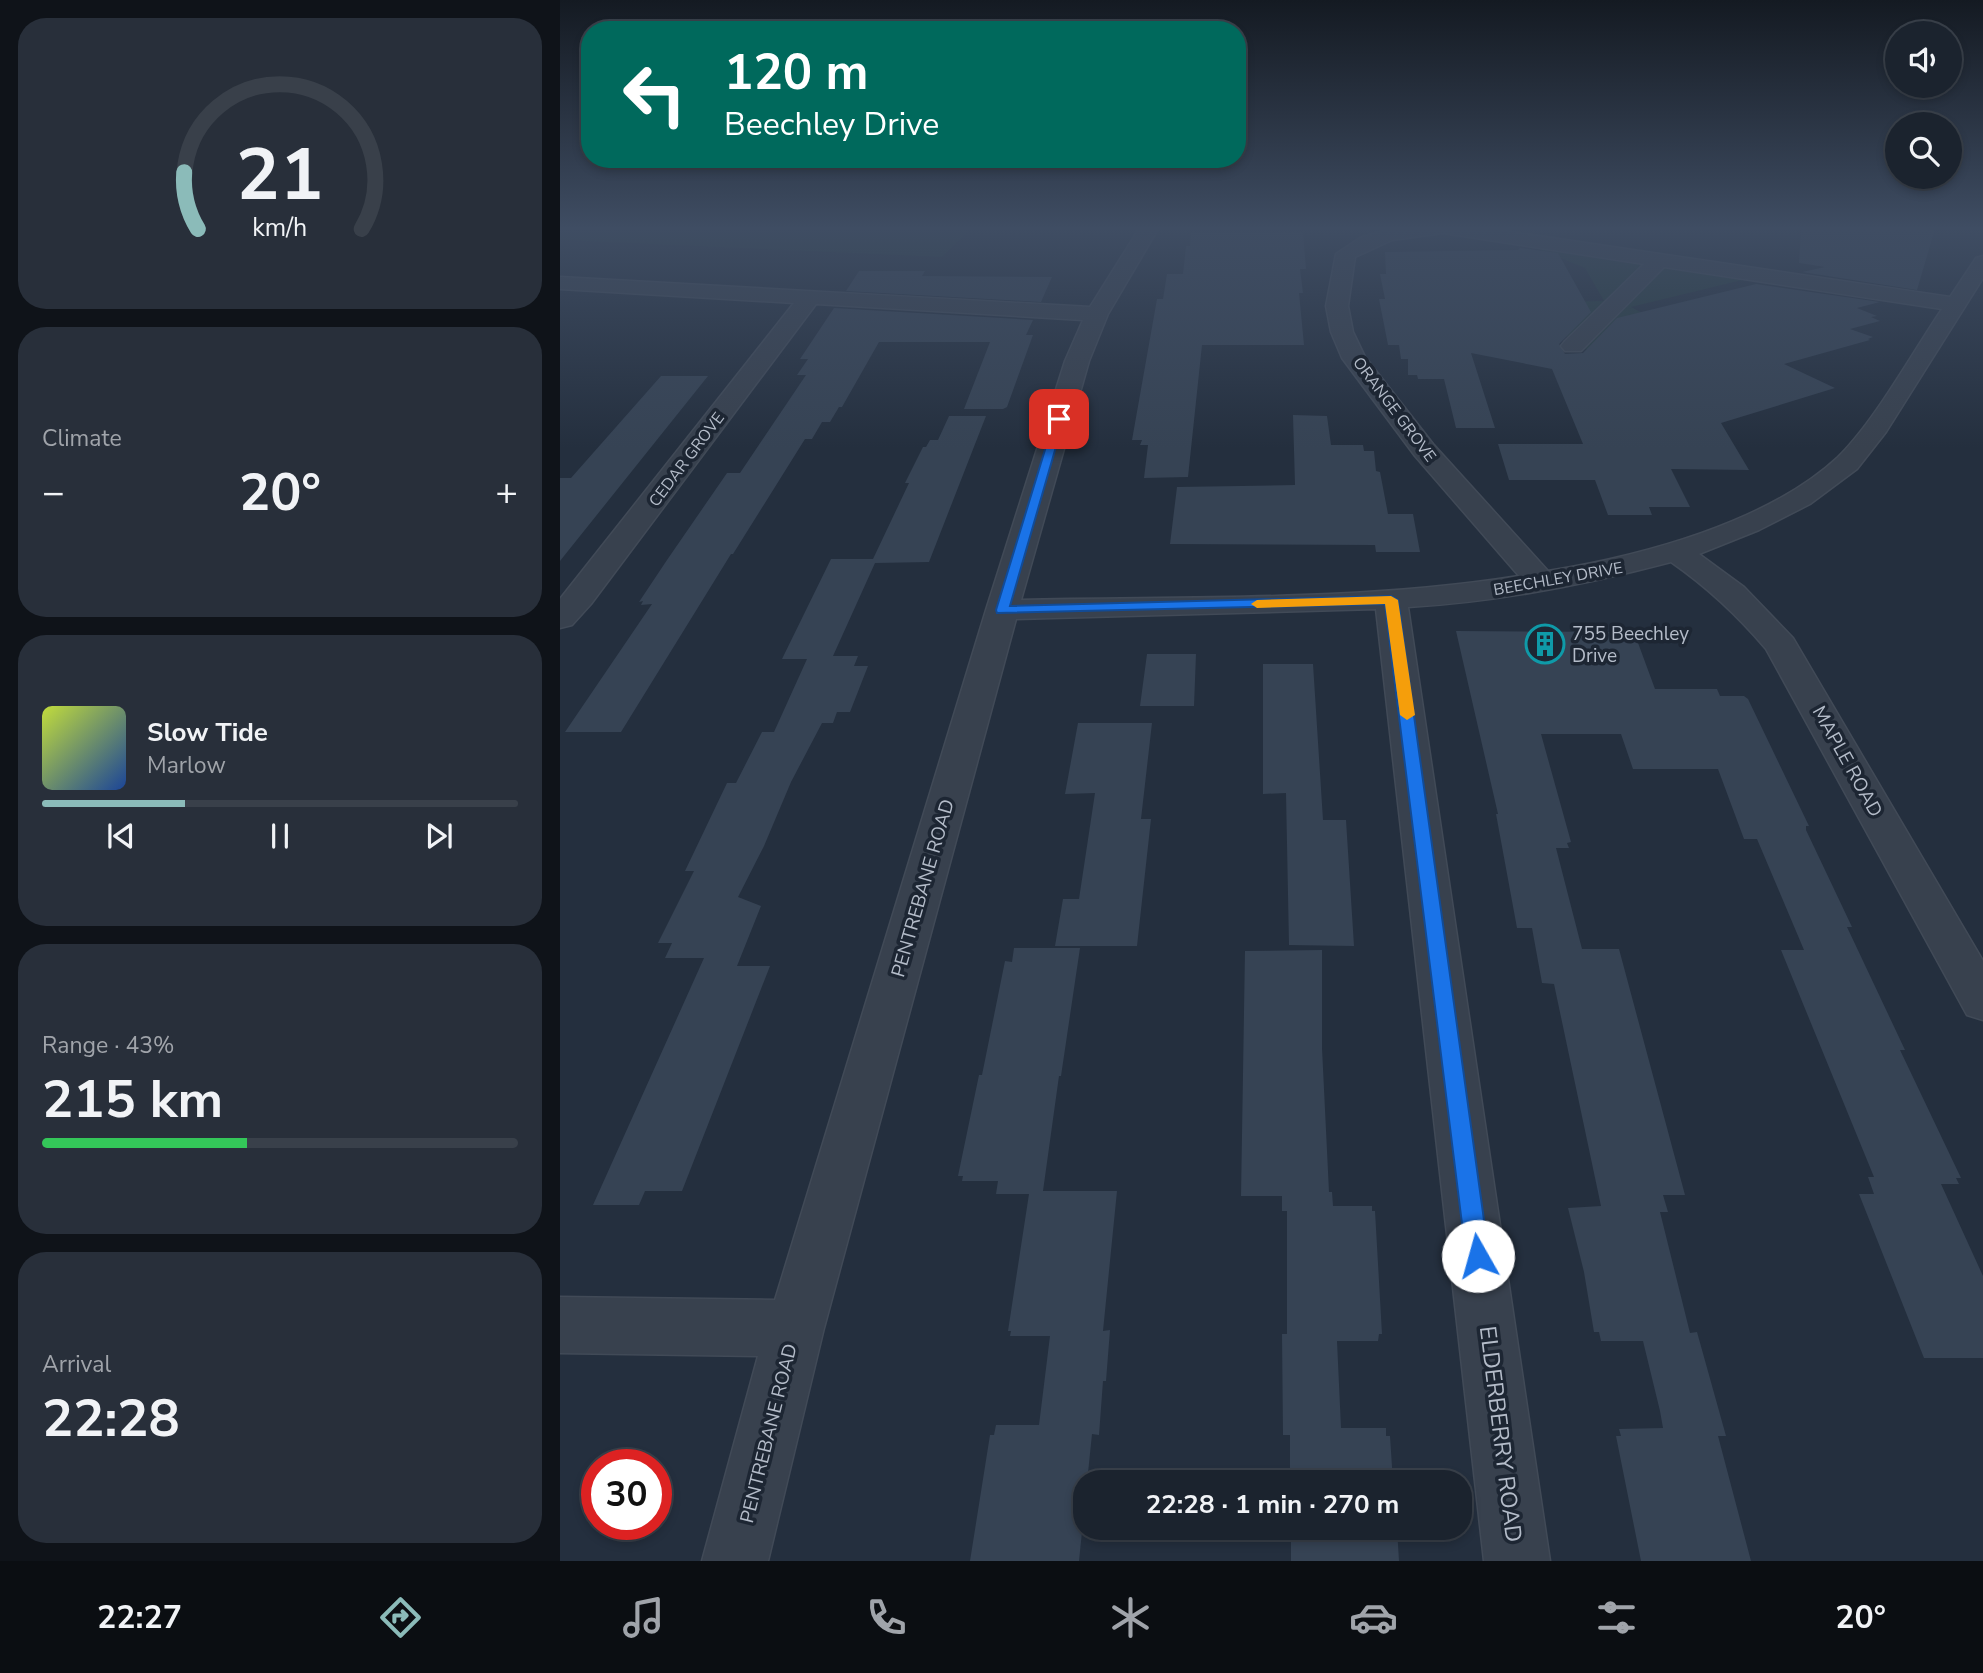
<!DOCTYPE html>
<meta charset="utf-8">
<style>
:root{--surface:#1b232e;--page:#282f3a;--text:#f1f3f6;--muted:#a0a4aa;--line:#39404a;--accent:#8bbbb9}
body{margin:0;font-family:"Nunito Sans",sans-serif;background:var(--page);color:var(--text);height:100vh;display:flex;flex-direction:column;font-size:26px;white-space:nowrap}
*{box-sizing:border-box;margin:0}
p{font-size:23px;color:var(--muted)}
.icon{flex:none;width:38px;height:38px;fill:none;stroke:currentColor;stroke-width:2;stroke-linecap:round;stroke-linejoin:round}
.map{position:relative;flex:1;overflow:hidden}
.drawer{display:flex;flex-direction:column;gap:18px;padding:18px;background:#0f1319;width:560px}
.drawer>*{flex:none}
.top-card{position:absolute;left:21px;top:21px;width:665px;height:147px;border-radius:28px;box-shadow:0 4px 10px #0003,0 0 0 2px var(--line);background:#00695c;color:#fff;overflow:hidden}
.controls{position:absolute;left:1325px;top:21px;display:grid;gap:14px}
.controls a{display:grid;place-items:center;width:77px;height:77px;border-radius:50%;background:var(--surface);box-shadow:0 4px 10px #0003,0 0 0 2px var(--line);font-size:35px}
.speed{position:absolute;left:21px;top:1449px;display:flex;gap:14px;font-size:35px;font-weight:700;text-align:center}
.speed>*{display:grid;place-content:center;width:91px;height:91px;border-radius:50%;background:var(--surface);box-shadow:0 4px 10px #0003,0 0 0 2px var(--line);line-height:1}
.speed .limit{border:10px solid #d22;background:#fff;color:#111}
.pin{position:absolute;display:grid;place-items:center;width:60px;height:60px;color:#fff;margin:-30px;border-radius:14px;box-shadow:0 4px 10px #0006}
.me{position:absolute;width:77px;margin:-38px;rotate:353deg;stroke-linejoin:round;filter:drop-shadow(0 0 5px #0008)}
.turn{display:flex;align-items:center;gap:24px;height:147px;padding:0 28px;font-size:32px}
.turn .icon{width:91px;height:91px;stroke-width:2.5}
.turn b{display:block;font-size:49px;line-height:60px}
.big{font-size:52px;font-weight:700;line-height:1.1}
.drawer .card{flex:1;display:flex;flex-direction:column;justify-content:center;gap:10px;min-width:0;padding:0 24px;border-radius:28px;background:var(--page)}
.drawer .dial{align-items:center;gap:0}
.dial svg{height:182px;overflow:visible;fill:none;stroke:var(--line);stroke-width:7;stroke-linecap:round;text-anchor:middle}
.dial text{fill:var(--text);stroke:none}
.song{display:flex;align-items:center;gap:21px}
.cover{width:84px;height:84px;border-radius:10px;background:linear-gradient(135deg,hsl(70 70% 55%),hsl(220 70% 35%))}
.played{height:7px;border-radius:4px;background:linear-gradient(90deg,var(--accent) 30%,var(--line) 30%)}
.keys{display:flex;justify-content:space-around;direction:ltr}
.heat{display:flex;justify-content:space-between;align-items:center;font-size:38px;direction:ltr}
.charge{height:10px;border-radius:5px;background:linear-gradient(90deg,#34c759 43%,var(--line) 0)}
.trip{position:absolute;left:513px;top:1470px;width:399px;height:70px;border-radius:28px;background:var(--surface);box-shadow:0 4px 10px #0003,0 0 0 2px var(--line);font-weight:700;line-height:70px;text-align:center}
.tabs{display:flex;height:112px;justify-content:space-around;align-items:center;background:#0b0e12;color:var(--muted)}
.tabs .icon{width:49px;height:49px}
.tabs .selected{color:var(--accent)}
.tabs b{font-size:32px;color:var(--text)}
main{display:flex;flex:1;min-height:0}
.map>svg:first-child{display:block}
.green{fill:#263c3f}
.building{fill:#364354}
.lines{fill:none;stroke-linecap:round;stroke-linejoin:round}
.minor-casing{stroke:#414a57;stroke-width:3}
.minor{fill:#38414e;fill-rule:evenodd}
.route{fill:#1a73e8;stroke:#114b97;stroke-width:2}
.slow{fill:#f59e0b}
.labels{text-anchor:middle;stroke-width:7;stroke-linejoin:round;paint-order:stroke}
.far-street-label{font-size:16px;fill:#b4bcc9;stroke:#1d2633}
.poi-label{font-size:19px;fill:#b4bcc9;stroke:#1d2633;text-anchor:start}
.street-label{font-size:19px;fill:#b4bcc9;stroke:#1d2633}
.near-street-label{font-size:23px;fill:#b4bcc9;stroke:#1d2633}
</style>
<main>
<section class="drawer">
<div class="card dial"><svg viewBox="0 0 100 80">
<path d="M14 69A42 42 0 1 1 86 69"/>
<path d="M14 69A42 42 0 0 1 8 44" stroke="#8bbbb9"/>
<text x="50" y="56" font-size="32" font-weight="700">21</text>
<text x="50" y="72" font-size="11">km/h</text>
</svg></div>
<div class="card"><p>Climate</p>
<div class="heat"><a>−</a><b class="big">20°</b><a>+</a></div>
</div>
<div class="card">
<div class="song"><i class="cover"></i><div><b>Slow Tide</b><p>Marlow</p></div></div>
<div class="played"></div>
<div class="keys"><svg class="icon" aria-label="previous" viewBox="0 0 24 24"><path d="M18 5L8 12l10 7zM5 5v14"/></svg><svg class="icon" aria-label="pause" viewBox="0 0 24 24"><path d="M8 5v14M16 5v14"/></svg><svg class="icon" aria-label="next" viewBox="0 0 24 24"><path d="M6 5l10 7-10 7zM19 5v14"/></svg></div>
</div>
<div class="card"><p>Range · 43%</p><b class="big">215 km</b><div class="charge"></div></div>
<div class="card"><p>Arrival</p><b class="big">22:28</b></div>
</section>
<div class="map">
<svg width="1423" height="1561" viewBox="0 0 1423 1561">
<rect width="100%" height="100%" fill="#242f3e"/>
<path class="green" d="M0,229H411L382,257L0,240Z
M968,245L1203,275L1071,307L1123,334L1044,353L1013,346L1019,339L972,330L961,302L1044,301L1025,268Z"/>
<path class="building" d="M1241,229H1375L1357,290L1242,272L1265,267L1239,263Z
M743,232L746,269H740L743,293H739L744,345H642L628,477L584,478L588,445H580L582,440H572L597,299H603L607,274H623L626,246H630L631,233Z
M960,248L998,253L1031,312L999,344L1005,354L1023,353L1057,318L1196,284L1320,302L1297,308L1317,316L1311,317L1320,321L1290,329L1313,337L1308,339L1310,340L1224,364L1275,388L1161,423L1189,470L1111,469L1130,507H1089L1092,515H1048L1035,480H949L938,444H1023L992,369L911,353L935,428H896L884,379H858L857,375H848V359H841L839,345H828L819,299H825L820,274H826L825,252L958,250Z
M299,271H365L362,276L492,277L481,302L286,291Z
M274,308L473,320L466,335H473L447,407L443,409H404L430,342H319L282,407H279L270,422H262L252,439H245L173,554H171L61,732H5L92,604L81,605L83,601L79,602L107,560L167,473H180L246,375H237L248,359H240Z
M101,376H148L0,561V478H11Z
M733,415L767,416L771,445H803L804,451H814L816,471L820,472L828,514H853L860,552H816L815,545L610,544L617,487L735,485Z
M389,416H426L369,562L315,563L273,656H298L294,666H308L290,712H277L273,723H262L231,782L204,846L178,897L201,906L177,966H210L122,1191H85L79,1205H33L144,958H105L112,943H98L134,871H125L167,783H176L202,732H214L247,659H222L271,559H313L349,483H345L363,447H366L370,440H378Z
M896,631L1074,632L1095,689H1157L1160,696H1184L1188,699L1249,826H1246V830L1292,927H1287L1345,1050H1340L1401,1178H1396L1399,1184H1381L1423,1276V1358H1364L1299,1194H1314L1308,1177H1314L1221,950H1244L1197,839H1184L1158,769H1073L1061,734H981L1011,842L1007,843L1009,848H996L1022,949H1059L1125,1195H1103L1108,1212H1100L1130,1333L1137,1332L1166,1436H1158L1191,1561H1081L1056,1436H1061L1059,1429L1103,1428L1100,1411L1083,1341H1041L1039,1332H1034L1024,1272L1008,1208L1041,1206L994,984L982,983L972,928H957L936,814H938Z
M587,654H636L634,706H580Z
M703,664H753L763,820H786L794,946L729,945L726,793L703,794Z
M518,723H592L581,819H591L577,946H495L503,899H519L535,793L505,794Z
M454,948H520L501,1076H499L483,1191H557L543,1331L550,1330L546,1381H543L539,1435L532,1434L519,1561H410L430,1435H434L436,1425H479L490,1336H450L451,1331H448L469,1194H436L438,1181H402L403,1176H398L419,1075H422L445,961L452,962Z
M762,950V1048L769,1192H772L773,1206H812V1211H815L822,1334H819L818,1341H777L781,1428H826V1436H830L833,1482H730V1435H723L722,1334H727V1211H722V1196H681L685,951Z
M731,1528H837L839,1561H731Z"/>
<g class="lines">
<defs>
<path id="minor" d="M579,229H598L548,314L529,361L461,600C626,596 795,602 959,576L855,456L782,358L771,332L766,306L776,254L800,238L829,229H931L1390,297L1416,258L1423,256V278L1326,432L1297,469L1250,504L1199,530L1139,554L1184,587L1233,638L1423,961V1020L1407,1015L1206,649C1178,616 1147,587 1111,562C1024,585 938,602 848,607L990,1561H924L816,609L456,619L264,1328L208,1561H142L198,1356L0,1353V1297L215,1300L426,610L505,361L523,320L256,304L31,604L12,625L0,628V599L234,303L0,289V277L530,307ZM883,233L1084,264L1005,341L1001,346L1005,351H1021L1104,267L1382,309C1352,353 1315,421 1278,457C1207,523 1081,556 988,571L873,444L805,357L793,332L788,306L795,257L832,240Z"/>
</defs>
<use href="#minor" class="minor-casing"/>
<use href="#minor" class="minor"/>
</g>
<linearGradient id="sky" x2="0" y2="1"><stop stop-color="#141a22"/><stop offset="0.51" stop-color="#3f4d63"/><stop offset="1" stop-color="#3f4d63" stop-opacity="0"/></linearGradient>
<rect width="1423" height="448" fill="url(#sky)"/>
<path class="route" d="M495,417L504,419L450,606L831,596L838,600L929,1256L926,1264L918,1267L909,1264L906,1256L825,604L437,613L436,610Z"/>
<path class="slow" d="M831,596L838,600L855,715L847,720L840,715L825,604L697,608L691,604L697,600Z"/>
<defs>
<symbol id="building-ring" viewBox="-11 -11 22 22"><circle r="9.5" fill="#1d2633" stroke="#0f9aa8" stroke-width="1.5"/><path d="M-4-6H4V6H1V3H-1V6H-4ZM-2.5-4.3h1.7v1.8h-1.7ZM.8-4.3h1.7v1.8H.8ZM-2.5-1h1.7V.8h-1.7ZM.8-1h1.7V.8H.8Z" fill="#0f9aa8"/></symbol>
</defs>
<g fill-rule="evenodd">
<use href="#building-ring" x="963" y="622" width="44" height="44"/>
</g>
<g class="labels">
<g class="far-street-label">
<text transform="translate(835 409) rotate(53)" y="6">ORANGE GROVE</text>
<text transform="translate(126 459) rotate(-53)" y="6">CEDAR GROVE</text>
<text transform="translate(998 578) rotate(-10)" y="6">BEECHLEY DRIVE</text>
</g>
<g class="poi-label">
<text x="1012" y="640">755 Beechley<tspan x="1012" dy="22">Drive</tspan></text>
</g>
<g class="street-label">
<text transform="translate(1288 761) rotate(61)" y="7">MAPLE ROAD</text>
<text transform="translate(362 888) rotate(-74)" y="7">PENTREBANE ROAD</text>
<text transform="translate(208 1433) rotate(-76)" y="7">PENTREBANE ROAD</text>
</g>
<g class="near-street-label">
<text transform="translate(941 1434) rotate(83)" y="8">ELDERBERRY ROAD</text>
</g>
</g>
</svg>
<div class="controls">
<a><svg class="icon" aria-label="sound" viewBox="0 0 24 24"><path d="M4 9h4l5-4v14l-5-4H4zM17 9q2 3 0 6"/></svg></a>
<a><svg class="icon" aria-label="search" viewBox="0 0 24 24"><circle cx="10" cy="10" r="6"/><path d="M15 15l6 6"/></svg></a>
</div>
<div class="speed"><div class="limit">30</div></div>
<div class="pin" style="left:499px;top:419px;background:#d93025"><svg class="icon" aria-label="arrive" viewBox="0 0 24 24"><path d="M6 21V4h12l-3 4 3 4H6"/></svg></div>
<svg class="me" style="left:918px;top:1256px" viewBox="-20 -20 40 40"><circle r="19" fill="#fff"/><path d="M0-13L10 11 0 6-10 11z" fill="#1a73e8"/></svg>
<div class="trip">22:28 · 1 min · 270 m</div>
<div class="top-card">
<div class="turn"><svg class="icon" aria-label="left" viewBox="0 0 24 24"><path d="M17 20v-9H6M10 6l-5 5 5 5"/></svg><div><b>120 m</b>Beechley Drive</div></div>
</div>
</div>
</main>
<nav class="tabs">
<b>22:27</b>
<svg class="icon selected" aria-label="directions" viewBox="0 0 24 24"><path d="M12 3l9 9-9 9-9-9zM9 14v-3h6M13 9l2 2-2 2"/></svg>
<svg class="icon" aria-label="music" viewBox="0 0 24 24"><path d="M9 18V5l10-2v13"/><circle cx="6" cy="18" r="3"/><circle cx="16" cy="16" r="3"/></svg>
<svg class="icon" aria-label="phone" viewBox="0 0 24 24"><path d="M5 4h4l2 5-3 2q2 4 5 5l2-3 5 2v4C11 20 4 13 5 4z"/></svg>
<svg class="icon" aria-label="climate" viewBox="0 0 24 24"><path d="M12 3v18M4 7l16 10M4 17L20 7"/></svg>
<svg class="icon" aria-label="car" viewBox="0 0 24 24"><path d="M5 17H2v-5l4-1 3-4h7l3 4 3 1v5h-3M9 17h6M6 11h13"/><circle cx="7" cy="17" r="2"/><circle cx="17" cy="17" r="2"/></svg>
<svg class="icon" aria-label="filters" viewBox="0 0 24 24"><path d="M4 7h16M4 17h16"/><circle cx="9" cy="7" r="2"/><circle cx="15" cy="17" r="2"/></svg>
<b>20°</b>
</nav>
